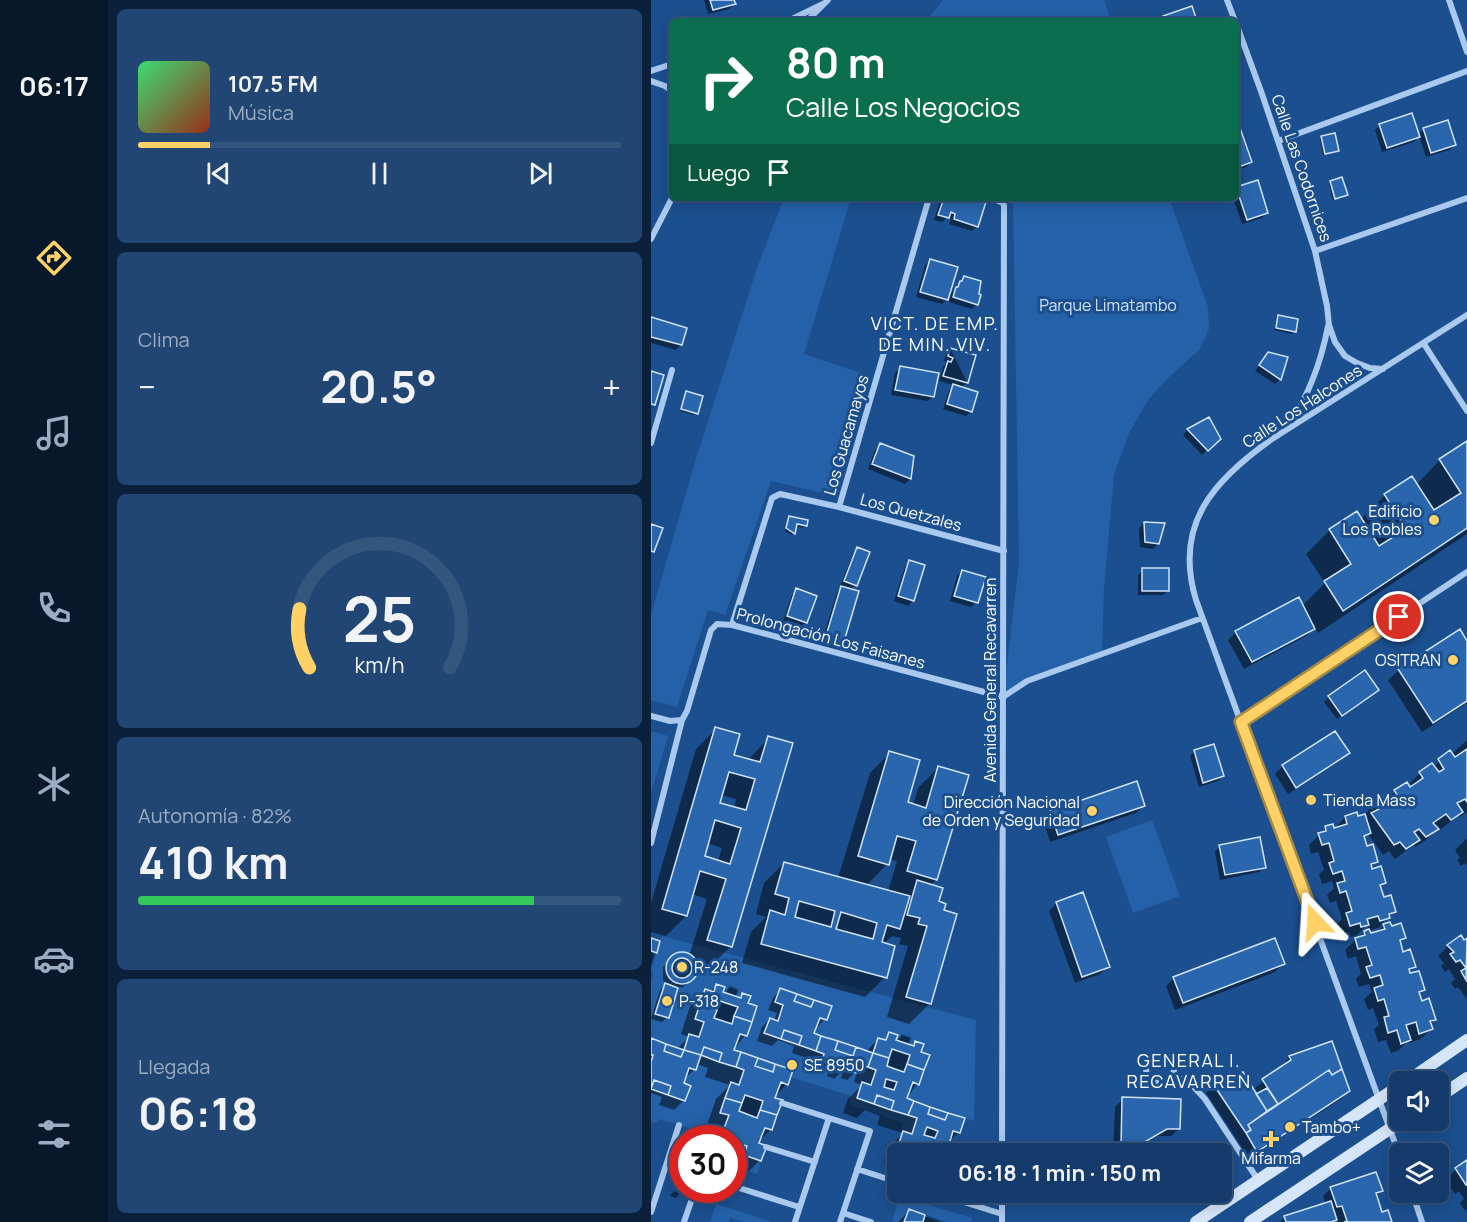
<!DOCTYPE html>
<html lang="es">
<meta charset="utf-8">
<style>
:root{--surface:#143b6b;--page:#214673;--text:#f1f3f6;--muted:#9dadc1;--line:#33557e;--accent:#ffd166}
body{margin:0;font-family:Manrope,sans-serif;background:var(--page);color:var(--text);height:100vh;display:flex;flex-direction:column;font-size:22px;white-space:nowrap}
*{box-sizing:border-box;margin:0}
p{font-size:20px;color:var(--muted)}
.icon{flex:none;width:33px;height:33px;fill:none;stroke:currentColor;stroke-width:2;stroke-linecap:round;stroke-linejoin:round}
.map{position:relative;flex:1;overflow:hidden}
.side{display:flex;flex-direction:column;gap:9px;padding:9px;background:#0b203b;width:543px}
.side>*{flex:none}
.top-card{position:absolute;left:18px;top:18px;width:570px;height:183px;border-radius:9px;box-shadow:0 3px 15px #0003,0 0 0 2px var(--line);background:#0b6e4f;color:#fff;overflow:hidden}
.tools{position:absolute;left:738px;top:1071px;display:grid;gap:12px}
.tools a{display:grid;place-items:center;width:60px;height:60px;border-radius:9px;background:var(--surface);box-shadow:0 3px 15px #0003,0 0 0 2px var(--line);font-size:30px}
.speed{position:absolute;left:18px;top:1125px;display:flex;gap:12px;font-size:30px;font-weight:700;text-align:center}
.speed>*{display:grid;place-content:center;width:78px;height:78px;border-radius:50%;background:var(--surface);box-shadow:0 3px 15px #0003,0 0 0 2px var(--line);line-height:1}
.speed .limit{border:9px solid #d22;background:#fff;color:#111}
.pin{position:absolute;display:grid;place-items:center;width:51px;height:51px;color:#fff;margin:-26px;border:3px solid #fff;border-radius:50%;box-shadow:0 2px 6px #0007}
.me{position:absolute;width:66px;margin:-33px;rotate:340deg;stroke-linejoin:round;filter:drop-shadow(0 0 4px #0008)}
.turn{display:flex;align-items:center;gap:21px;height:126px;padding:0 18px;font-size:27px}
.turn .icon{width:78px;height:78px;stroke-width:2.5}
.turn b{display:block;font-size:42px;line-height:51px}
.then{display:flex;align-items:center;height:57px;padding:0 18px;background:#0003;gap:12px;font-size:22px}
.big{font-size:45px;font-weight:700;line-height:1.1}
.side .card{flex:1;display:flex;flex-direction:column;justify-content:center;gap:9px;min-width:0;padding:0 21px;border-radius:9px;background:var(--page)}
.side .dial{align-items:center;gap:0}
.dial svg{height:156px;overflow:visible;fill:none;stroke:var(--line);stroke-width:7;stroke-linecap:round;text-anchor:middle}
.dial text{fill:var(--text);stroke:none}
.song{display:flex;align-items:center;gap:18px}
.cover{width:72px;height:72px;border-radius:9px;background:linear-gradient(135deg,hsl(140 70% 55%),hsl(10 70% 35%))}
.played{height:6px;border-radius:3px;background:linear-gradient(90deg,var(--accent) 15%,var(--line) 15%)}
.keys{display:flex;justify-content:space-around;direction:ltr}
.heat{display:flex;justify-content:space-between;align-items:center;font-size:33px;direction:ltr}
.charge{height:9px;border-radius:4px;background:linear-gradient(90deg,#34c759 82%,var(--line) 0)}
.trip{position:absolute;left:236px;top:1143px;width:345px;height:60px;border-radius:9px;background:var(--surface);box-shadow:0 3px 15px #0003,0 0 0 2px var(--line);font-weight:700;line-height:60px;text-align:center}
main{display:flex;flex:1;min-height:0}
.dock{display:flex;flex-direction:column;width:108px;justify-content:space-around;align-items:center;background:#08182b;color:var(--muted)}
.dock .icon{width:42px;height:42px}
.dock .selected{color:var(--accent)}
.dock b{font-size:27px;color:var(--text)}
.map>svg:first-child{display:block}
.green{fill:#2461a8}
.shadow{fill:#0007;fill-rule:evenodd}
.building{fill:#2a66ad;stroke:#cfe3fa;stroke-width:1.5;fill-rule:evenodd}
.lines{fill:none;stroke-linecap:round;stroke-linejoin:round}
.street{stroke:#a9c9ee;stroke-width:6}
.secondary{stroke:#d6e6fa;stroke-width:12}
.route-casing{stroke:#a68842;stroke-width:15}
.route{stroke:#ffd166;stroke-width:10}
.poi-dot{fill:#ffd166;stroke:#1b4f8f;stroke-width:2}
.labels{text-anchor:middle;stroke-width:6;stroke-linejoin:round;paint-order:stroke}
.street-label{font-size:16px;fill:#fff;stroke:#1b4f8f}
.park-label{font-size:16px;fill:#cfe3fa;stroke:#1b4f8f}
.poi-label{font-size:16px;fill:#fff;stroke:#1b4f8f;text-anchor:start}
.neighbourhood-label{font-size:18px;letter-spacing:1.5px;fill:#fff;stroke:#1b4f8f}
</style>
<main>
<nav class="dock">
<b>06:17</b>
<svg class="icon selected" aria-label="directions" viewBox="0 0 24 24"><path d="M12 3l9 9-9 9-9-9zM9 14v-3h6M13 9l2 2-2 2"/></svg>
<svg class="icon" aria-label="music" viewBox="0 0 24 24"><path d="M9 18V5l10-2v13"/><circle cx="6" cy="18" r="3"/><circle cx="16" cy="16" r="3"/></svg>
<svg class="icon" aria-label="phone" viewBox="0 0 24 24"><path d="M5 4h4l2 5-3 2q2 4 5 5l2-3 5 2v4C11 20 4 13 5 4z"/></svg>
<svg class="icon" aria-label="climate" viewBox="0 0 24 24"><path d="M12 3v18M4 7l16 10M4 17L20 7"/></svg>
<svg class="icon" aria-label="car" viewBox="0 0 24 24"><path d="M5 17H2v-5l4-1 3-4h7l3 4 3 1v5h-3M9 17h6M6 11h13"/><circle cx="7" cy="17" r="2"/><circle cx="17" cy="17" r="2"/></svg>
<svg class="icon" aria-label="filters" viewBox="0 0 24 24"><path d="M4 7h16M4 17h16"/><circle cx="9" cy="7" r="2"/><circle cx="15" cy="17" r="2"/></svg>
</nav>
<section class="side">
<div class="card">
<div class="song"><i class="cover"></i><div><b>107.5 FM</b><p>Música</p></div></div>
<div class="played"></div>
<div class="keys"><svg class="icon" aria-label="previous" viewBox="0 0 24 24"><path d="M18 5L8 12l10 7zM5 5v14"/></svg><svg class="icon" aria-label="pause" viewBox="0 0 24 24"><path d="M8 5v14M16 5v14"/></svg><svg class="icon" aria-label="next" viewBox="0 0 24 24"><path d="M6 5l10 7-10 7zM19 5v14"/></svg></div>
</div>
<div class="card"><p>Clima</p>
<div class="heat"><a>−</a><b class="big">20.5°</b><a>+</a></div>
</div>
<div class="card dial"><svg viewBox="0 0 100 80">
<path d="M14 69A42 42 0 1 1 86 69"/>
<path d="M14 69A42 42 0 0 1 9 39" stroke="#ffd166"/>
<text x="50" y="56" font-size="32" font-weight="700">25</text>
<text x="50" y="72" font-size="11">km/h</text>
</svg></div>
<div class="card"><p>Autonomía · 82%</p><b class="big">410 km</b><div class="charge"></div></div>
<div class="card"><p>Llegada</p><b class="big">06:18</b></div>
</section>
<div class="map">
<svg width="816" height="1222" viewBox="0 0 816 1222">
<rect width="100%" height="100%" fill="#1b4f8f"/>
<path class="green" d="M292,0H453L460,21H275Z
M133,198H200L153,354L216,375L180,495L120,481L74,615L57,610L26,707L0,700V615L44,462L106,268Z
M357,198H518L557,307L558,329L548,350L516,379L497,400L478,433L463,475L453,589L451,654L376,681L352,697L368,563L362,201Z
M0,731L17,736L0,793Z
M501,820L529,896L482,913L455,837Z
M11,936L325,1020L323,1121L256,1098L262,1082L268,1084L279,1055L270,1052L272,1044L264,1041L263,1046L259,1044L261,1037L251,1034L248,1041L227,1038L222,1053L163,1033L169,1018L176,1020L180,1006L129,988L124,1002L132,1005L127,1021L119,1018L113,1033L173,1054L171,1061L179,1064L181,1060L185,1061L183,1068L192,1072L195,1064L199,1065L197,1070L205,1073L209,1065L225,1070L220,1085L211,1083L206,1098L266,1118L261,1134L252,1131L247,1146L245,1145L252,1123L198,1104L200,1096L140,1077L142,1070L83,1050L89,1034L96,1036L97,1003L100,996L92,993L90,998L86,996L88,989L78,985L76,993L72,992L73,987L66,984L48,1037L38,1034L33,1050L0,1038V980L2,975L0,970Z
M50,1055L93,1070L88,1085L80,1083L69,1112L78,1115L72,1131L64,1128L60,1138H49L51,1132L8,1119L6,1123L0,1122V1089L34,1101L40,1086L33,1083L38,1068L45,1070Z
M83,1151L110,1161L106,1174L83,1166Z
M249,1196L321,1218L320,1222H296L258,1209L253,1222H241Z
M65,1204L122,1222H93L79,1218L78,1222H59Z"/>
<path class="shadow" d="M53,0H82L83,4L78,9L57,14Z
M729,125L767,135L773,129L804,145L798,150L775,157L768,136L763,142L731,152L724,130Z
M585,127L600,162L595,167L585,170Z
M671,137L687,151L672,155L669,139Z
M680,182L695,195L682,200L678,184Z
M586,189L616,213L611,218L591,224L582,198H585Z
M290,198H319L326,226L321,231L298,224L300,219L296,217L291,222L283,220Z
M279,261L296,298L314,278L326,304L321,309L298,302L300,295L291,304L265,297L274,266Z
M628,317L643,331L641,334L623,330Z
M0,319L30,344L25,350L0,343Z
M300,350L316,382L310,388L320,411L315,416L292,409L298,391L303,385L288,381L292,367L297,362L293,361L295,355Z
M617,354L635,358L629,379L624,384L604,371Z
M249,368L282,396L277,401L240,395L244,373Z
M36,392L45,413L43,415L29,411Z
M558,419L568,439L551,455L532,435L536,430Z
M816,444V534L667,633L664,628L655,636L593,669L577,640L585,632L651,606L674,583L655,554L679,530L709,520L734,495L765,485L789,460Z
M229,445L261,457L259,479L254,484L217,469L224,450Z
M138,518L154,525L152,528L144,526L141,535L134,531Z
M493,523L507,544L502,549L489,547L488,528Z
M207,549L204,585L199,590L191,644L186,649L170,644L186,592L191,587L189,586L202,554Z
M259,562L262,600L257,606L243,601L254,567Z
M492,570L517,590L512,595H487V575Z
M311,571L325,602L320,607L299,601L306,576Z
M146,590L155,622L150,627L132,621L141,595Z
M808,631L816,643V703L771,732L737,680L748,670Z
M726,690L686,719L673,702L678,697Z
M65,729L81,756L97,760L118,738L80,946L60,966L44,962L46,969L42,978L32,987L25,988L16,1017L11,1022L0,1019L9,990L15,984L12,980V967L25,955L35,954L38,956L56,899L41,894L35,916L15,936L0,932V903L45,749ZM70,795L85,799L83,808L67,804ZM56,843L71,848L67,861L52,857Z
M684,733L697,753L689,761L637,794L624,774L632,766Z
M816,740V812L809,817L808,815L789,830L787,828L775,840L764,847L763,845L744,859L738,851L732,855L717,834L712,839L715,848L725,861L719,867L734,882L728,888L732,899L743,911L728,927L738,924L753,937L748,943L751,954L763,967L757,973L772,990L768,994L770,1002L783,1019L779,1024L780,1029L770,1039L758,1043L757,1041L748,1050L740,1053L735,1040L727,1042L723,1029L728,1025L722,1008L717,1010L713,999L721,992L718,984L708,987L705,979L710,974L705,956L697,959L694,950L713,932L719,935L725,933L732,926L718,931L717,924L706,935L700,937L698,932L688,935L685,925L691,919L685,901L679,903L676,895L683,888L681,881L671,884L668,874L673,870L667,852L660,854L658,845L675,828L682,830L694,817L714,821L717,818L715,813L725,803L737,797L755,784L758,789L761,787L759,783L769,773L782,767L799,752L800,755Z
M544,751L572,776L567,781L548,787L539,756Z
M239,753L255,803L262,806L267,788L287,768L285,880L279,885V1003L258,1024L236,1017L257,946L248,944L250,938L241,936L232,944L234,977L214,997L91,963L100,932L115,917L105,914L113,883L133,863L187,878L219,773ZM238,859L246,861L237,892L215,886L236,864Z
M493,805L485,813L399,842L392,820L399,812Z
M816,838V866L814,863L810,866L806,860L809,858L804,850Z
M569,846L613,867L608,872L569,880L564,852Z
M431,894L457,967L449,974L424,983L398,911L405,904Z
M816,936V999L807,987L804,989L800,983L804,979L798,969L794,972L790,966L793,963L787,956L797,946L811,940Z
M0,940L7,942L0,966Z
M632,964L624,972L524,1010L515,986L523,978Z
M66,985L69,997L79,987L87,990L84,997L88,998L92,994L95,1004L94,1035L82,1051L136,1084L124,1096L120,1129L107,1142L109,1160L94,1175L82,1171V1138H55L63,1130L55,1128L65,1099L79,1085L54,1077L57,1068L46,1064L44,1069L33,1079V1100L23,1110L8,1105L11,1097L0,1093V1040L26,1049L38,1037L30,1034L39,1006L54,991L59,992Z
M129,990L174,1019L166,1027L164,1026L162,1034L215,1052L227,1039L232,1041L239,1034L241,1046L251,1035L259,1038L257,1045L260,1047L265,1043L268,1053L267,1084L254,1099L308,1132L296,1143L295,1147L300,1154H246V1166L233,1161L238,1148L252,1133L226,1125L229,1116L214,1110L206,1118L192,1113L197,1099L211,1085L203,1082L207,1069L196,1080L190,1078L193,1069L183,1079L176,1076L178,1069L174,1067L170,1071L164,1069L166,1062L141,1053L143,1046L127,1040L121,1046L106,1041L111,1027L119,1019L123,1021L126,1013L117,1010L122,998Z
M680,1043L698,1091L690,1099L598,1158L555,1093L563,1085L605,1096L608,1094L604,1088L632,1067L631,1065L639,1057Z
M472,1099L528,1129L520,1136H506L477,1154H462L464,1107Z
M816,1162V1209L814,1211L809,1203L813,1199L808,1191L804,1194L794,1179Z
M680,1188L730,1190L725,1196L730,1214L739,1222H686L685,1219L682,1222H629L634,1217L675,1204L672,1196Z
M23,1191L28,1193L25,1198L19,1196Z
M258,1211L291,1222H247Z"/>
<path class="building" d="M59,0H83L85,4L62,10Z
M541,6L546,21H514L512,16Z
M761,113L769,137L736,148L728,124Z
M797,120L805,145L780,153L772,128Z
M588,125L601,162L585,168V126Z
M684,133L688,151L674,154L670,136Z
M691,177L697,195L684,199L679,181Z
M607,180L617,213L596,220L585,187Z
M293,198H324L335,202L327,227L303,219L304,214L300,212L298,218L287,215Z
M279,259L307,267L297,300L269,292Z
M313,276L330,281L328,294L330,295L327,305L302,297L305,287H307L309,281H311Z
M627,315L647,319L645,332L625,328Z
M0,317L36,328L31,345L0,337Z
M299,348L325,355L317,383L292,376L297,361L300,362L302,358L297,356Z
M299,348L325,355L317,383L292,376L297,361L300,362L302,358L297,356Z
M617,352L637,357L630,380L608,365Z
M249,366L288,373L283,397L244,390Z
M0,371L13,375L4,405L0,404Z
M302,384L327,392L321,412L296,404Z
M35,391L52,396L47,414L30,409Z
M558,417L570,439L557,451L536,429Z
M816,441V528L692,611L673,581L700,564L678,529L706,511L728,546L755,529L733,494L761,476L783,510L810,493L788,459Z
M229,443L263,456L260,479L221,464Z
M138,516L157,520L156,526L146,524L144,534L135,528Z
M493,522L514,523L508,544L494,542Z
M0,524L12,528L3,552L0,551Z
M206,547L219,552L206,586L193,581Z
M258,560L274,565L263,601L247,596Z
M491,568H518V591H491Z
M311,570L335,577L327,603L303,596Z
M190,586L208,591L192,645L174,639Z
M145,588L166,596L156,623L136,616Z
M648,597L664,629L601,662L584,631Z
M809,629L816,641V701L782,723L747,669Z
M714,670L728,690L691,716L677,696Z
M64,727L89,734L83,755L109,762L117,736L142,743L81,947L56,940L75,879L49,871L36,916L11,909ZM78,772L104,779L95,810L69,803ZM64,820L90,828L79,864L54,856Z
M684,731L699,753L645,788L631,765Z
M563,744L573,776L552,783L543,750Z
M816,749V802L814,799L806,803L812,812L800,820L795,814L782,823L788,829L775,837L768,829L763,832L769,840L755,849L749,842L743,845L720,813L728,809L724,802L737,794L742,802L748,798L743,790L756,782L759,787L772,778L768,772L781,763L788,772L793,769L787,759L799,750L804,757Z
M238,751L269,760L257,802L275,808L287,766L318,775L286,880L256,871L265,841L246,836L238,865L207,856Z
M486,781L494,806L407,835L399,811Z
M706,812L707,816L714,814L720,833L713,836L716,846L722,844L727,862L720,864L721,869L730,866L735,883L729,885L733,897L740,895L745,912L738,914L739,918L729,921L727,916L716,919L718,925L710,927L709,923L699,926L695,913L701,911L695,891L689,893L686,883L694,881L691,871L682,874L678,863L683,861L678,843L671,845L667,833L675,831L674,826L682,824L683,828L696,824L694,816Z
M609,837L615,868L574,875L568,845Z
M133,862L259,896L249,929L236,925L231,942L244,946L236,978L110,944L119,910L134,915L138,898L124,894ZM148,901L184,911L180,927L144,917ZM190,912L226,923L222,939L185,929Z
M266,880L292,888L288,901L295,904L293,910L306,914L280,1004L255,997L276,926L267,924L269,918L256,915Z
M432,892L459,967L431,977L405,902Z
M739,922L741,926L750,923L755,938L749,940L752,952L759,949L765,967L758,969L759,973L768,971L774,990L768,992L771,1001L778,998L785,1020L779,1021L782,1029L768,1034L765,1022L755,1025L760,1040L750,1044L746,1030L737,1033L733,1017L738,1016L733,999L727,1001L723,988L732,985L729,975L719,978L715,967L721,965L715,947L707,949L704,938L714,935L713,931L718,929L720,933L734,929L732,924Z
M810,935L813,940L816,938L815,980L810,971L815,968L809,960L805,962L799,954L803,952L796,945Z
M0,938L9,941L6,953L0,951Z
M624,938L634,964L532,1003L522,977Z
M15 968a16 16 0 1 1 32 0a16 16 0 1 1-32 0Z
M21 968a10 10 0 1 1 20 0a10 10 0 1 1-20 0Z
M14,983L27,988L18,1018L4,1014Z
M65,984L74,987L72,992L90,998L91,993L100,996L97,1003L106,1006L101,1022L83,1016L87,1007L69,1001L66,1010L49,1004L54,989L63,992Z
M129,988L146,994L143,1001L160,1007L163,1000L181,1006L176,1020L169,1018L163,1033L170,1036L165,1051L148,1045L151,1036L133,1030L130,1039L113,1033L119,1018L127,1021L132,1005L124,1002Z
M146,994L163,1000L160,1007L143,1001Z
M49,1004L66,1010L63,1018L81,1024L83,1016L101,1022L96,1036L89,1034L83,1050L90,1052L85,1067L68,1062L71,1053L53,1047L50,1055L33,1050L38,1034L48,1037L53,1022L44,1019Z
M133,1030L151,1036L148,1045L130,1039Z
M238,1032L247,1035L245,1040L263,1046L264,1041L273,1044L270,1052L279,1055L273,1070L256,1064L259,1055L241,1049L238,1058L222,1053L227,1038L235,1040Z
M170,1036L187,1041L184,1050L202,1056L205,1047L222,1053L217,1067L209,1065L205,1073L197,1070L199,1065L195,1064L181,1060L179,1064L171,1061L173,1054L165,1051Z
M0,1038L15,1044L13,1051L30,1057L33,1050L50,1055L45,1070L38,1068L33,1083L40,1086L34,1101L17,1095L20,1086L3,1080L0,1088V1062L2,1055H0Z
M187,1041L205,1047L202,1056L184,1050Z
M681,1041L691,1069L681,1075L678,1070L627,1104L611,1079L640,1060L638,1056Z
M15,1044L33,1050L30,1057L13,1051Z
M53,1047L71,1053L68,1062L50,1055Z
M90,1052L107,1058L104,1066L122,1072L124,1064L142,1070L137,1085L130,1082L124,1098L132,1100L126,1115L109,1110L112,1101L94,1095L91,1103L74,1098L80,1082L88,1085L93,1070L85,1067Z
M222,1053L238,1058L236,1066L244,1069L253,1072L256,1064L273,1070L268,1085L262,1082L256,1098L263,1101L257,1115L240,1110L243,1101L226,1095L223,1104L206,1098L211,1082L220,1085L225,1070L217,1067ZM235,1079L246,1082L243,1090L233,1087Z
M107,1058L124,1064L122,1072L104,1066Z
M691,1069L699,1091L606,1152L595,1133L600,1130L597,1125L678,1070L681,1075Z
M592,1072L616,1111L597,1125L600,1130L595,1133L562,1084Z
M3,1080L20,1086L17,1095L0,1089Z
M616,1088L627,1104L616,1111L605,1094Z
M226,1095L243,1101L240,1110L223,1104Z
M471,1097L530,1099L529,1129H516L473,1154L470,1147Z
M74,1098L91,1103L88,1111L106,1118L109,1110L126,1115L121,1130L114,1128L111,1135L108,1143L116,1146L110,1161L93,1155L96,1146L82,1142V1138H60L64,1128L72,1131L78,1115L69,1113Z
M263,1101L279,1107L277,1114L294,1120L297,1113L314,1118L309,1133L302,1131L300,1138L297,1146L303,1149L302,1154H283L284,1149L267,1143L263,1152L247,1146L252,1131L261,1134L266,1118L257,1115ZM276,1127L287,1131L284,1138L273,1135Z
M279,1107L297,1113L294,1120L277,1114Z
M82,1142L96,1146L93,1155L82,1151Z
M267,1143L284,1149L283,1154L263,1152Z
M816,1160V1184L815,1185L804,1168Z
M725,1172L732,1191L725,1193L731,1212L737,1210L741,1222H693L696,1221L691,1206L686,1207L679,1187Z
M680,1201L686,1220L680,1222H635L633,1216Z
M258,1209L274,1215L272,1222H253Z"/>
<g class="lines">
<path class="street" d="M576,0L584,21
M798,0L816,52
M137,21L174,3
M156,21L177,0
M585,23L611,94L664,251L676,306L678,325L684,342L694,356L706,363L719,368L732,369
M0,71L21,64
M0,81L14,86L21,91
M627,141L816,71
M341,198L352,203L353,206L351,1154
M0,239L21,198
M664,251L816,198
M773,344L816,411
M637,427C658,395 670,363 677,326
M0,443L21,370
M188,507L278,198
M81,625L121,498L129,494L188,507L353,551
M0,716L19,721L31,720
M590,722L816,572
M0,843L31,720L36,711L60,630L66,624L81,625L352,697L376,681L551,618
M495 1069a14 14 0 1 1 28 0a14 14 0 1 1-28 0Z
M522,1075L540,1084L554,1099L607,1180
M131,1103L178,1118
M115,1147L164,1162
M748,1154L545,600C522,524 563,480 621,439L816,315
M15,1165L32,1170
M206,1169L246,1182
M82,1186L148,1207
M281,1192L351,1214
M761,1192L771,1222
M0,1212L28,1125
M192,1213L220,1222
M33,1222L44,1190
M144,1222L178,1118L219,1131L189,1222
M351,1222V1192"/>
<path class="secondary" d="M755,1082L816,1040
M788,1097L816,1078
M545,1222L748,1086
M599,1222L752,1120"/>
</g>
<g class="lines">
<defs>
<path id="route" d="M664,922L590,722L748,617"/>
</defs>
<use href="#route" class="route-casing"/>
<use href="#route" class="route"/>
</g>
<g class="poi-dot">
<circle cx="783" cy="520" r="6"/>
<circle cx="802" cy="660" r="6"/>
<circle cx="660" cy="800" r="6"/>
<circle cx="441" cy="811" r="6"/>
<circle cx="31" cy="967" r="6"/>
<circle cx="16" cy="1001" r="6"/>
<circle cx="141" cy="1065" r="6"/>
<circle cx="639" cy="1127" r="6"/>
<path d="M617 1130h6v6h6v6h-6v6h-6v-6h-6v-6h6z"/>
</g>
<g class="labels">
<g class="street-label">
<text transform="translate(651 168) rotate(71)" y="6">Calle Las Codornices</text>
<text transform="translate(651 406) rotate(-33)" y="6">Calle Los Halcones</text>
<text transform="translate(195 435) rotate(-74)" y="6">Los Guacamayos</text>
<text transform="translate(260 512) rotate(15)" y="6">Los Quetzales</text>
<text transform="translate(180 638) rotate(15)" y="6">Prolongación Los Faisanes</text>
<text transform="translate(339 680) rotate(-90)" y="6">Avenida General Recavarren</text>
</g>
<g class="park-label">
<text x="457" y="311">Parque Limatambo</text>
</g>
<g class="poi-label">
<text x="771" y="517" text-anchor="end">Edificio<tspan x="771" dy="18">Los Robles</tspan></text>
<text x="790" y="666" text-anchor="end">OSITRAN</text>
<text x="672" y="806">Tienda Mass</text>
<text x="429" y="808" text-anchor="end">Dirección Nacional<tspan x="429" dy="18">de Orden y Seguridad</tspan></text>
<text x="43" y="973">R-248</text>
<text x="28" y="1007">P-318</text>
<text x="153" y="1071">SE 8950</text>
<text x="651" y="1133">Tambo+</text>
<text x="620" y="1164" text-anchor="middle">Mifarma</text>
</g>
<g class="neighbourhood-label">
<text x="284" y="330">VICT. DE EMP.<tspan x="284" dy="21">DE MIN. VIV.</tspan></text>
<text x="538" y="1067">GENERAL I.<tspan x="538" dy="21">RECAVARREN</tspan></text>
</g>
</g>
</svg>
<div class="tools">
<a><svg class="icon" aria-label="sound" viewBox="0 0 24 24"><path d="M4 9h4l5-4v14l-5-4H4zM17 9q2 3 0 6"/></svg></a>
<a><svg class="icon" aria-label="layers" viewBox="0 0 24 24"><path d="M12 4l9 5-9 5-9-5zM3 14l9 5 9-5"/></svg></a>
</div>
<div class="speed"><div class="limit">30</div></div>
<div class="pin" style="left:748px;top:617px;background:#d93025"><svg class="icon" aria-label="arrive" viewBox="0 0 24 24"><path d="M6 21V4h12l-3 4 3 4H6"/></svg></div>
<svg class="me" style="left:664px;top:922px" viewBox="-20 -20 40 40"><path d="M0-17L14 15 0 8-14 15z" fill="#ffd166" stroke="#fff" stroke-width="4"/></svg>
<div class="trip">06:18 · 1 min · 150 m</div>
<div class="top-card">
<div class="turn"><svg class="icon" aria-label="right" viewBox="0 0 24 24"><path d="M7 20v-9h11M14 6l5 5-5 5"/></svg><div><b>80 m</b>Calle Los Negocios</div></div>
<div class="then">Luego<svg class="icon" aria-label="arrive" viewBox="0 0 24 24"><path d="M6 21V4h12l-3 4 3 4H6"/></svg></div>
</div>
</div>
</main>
